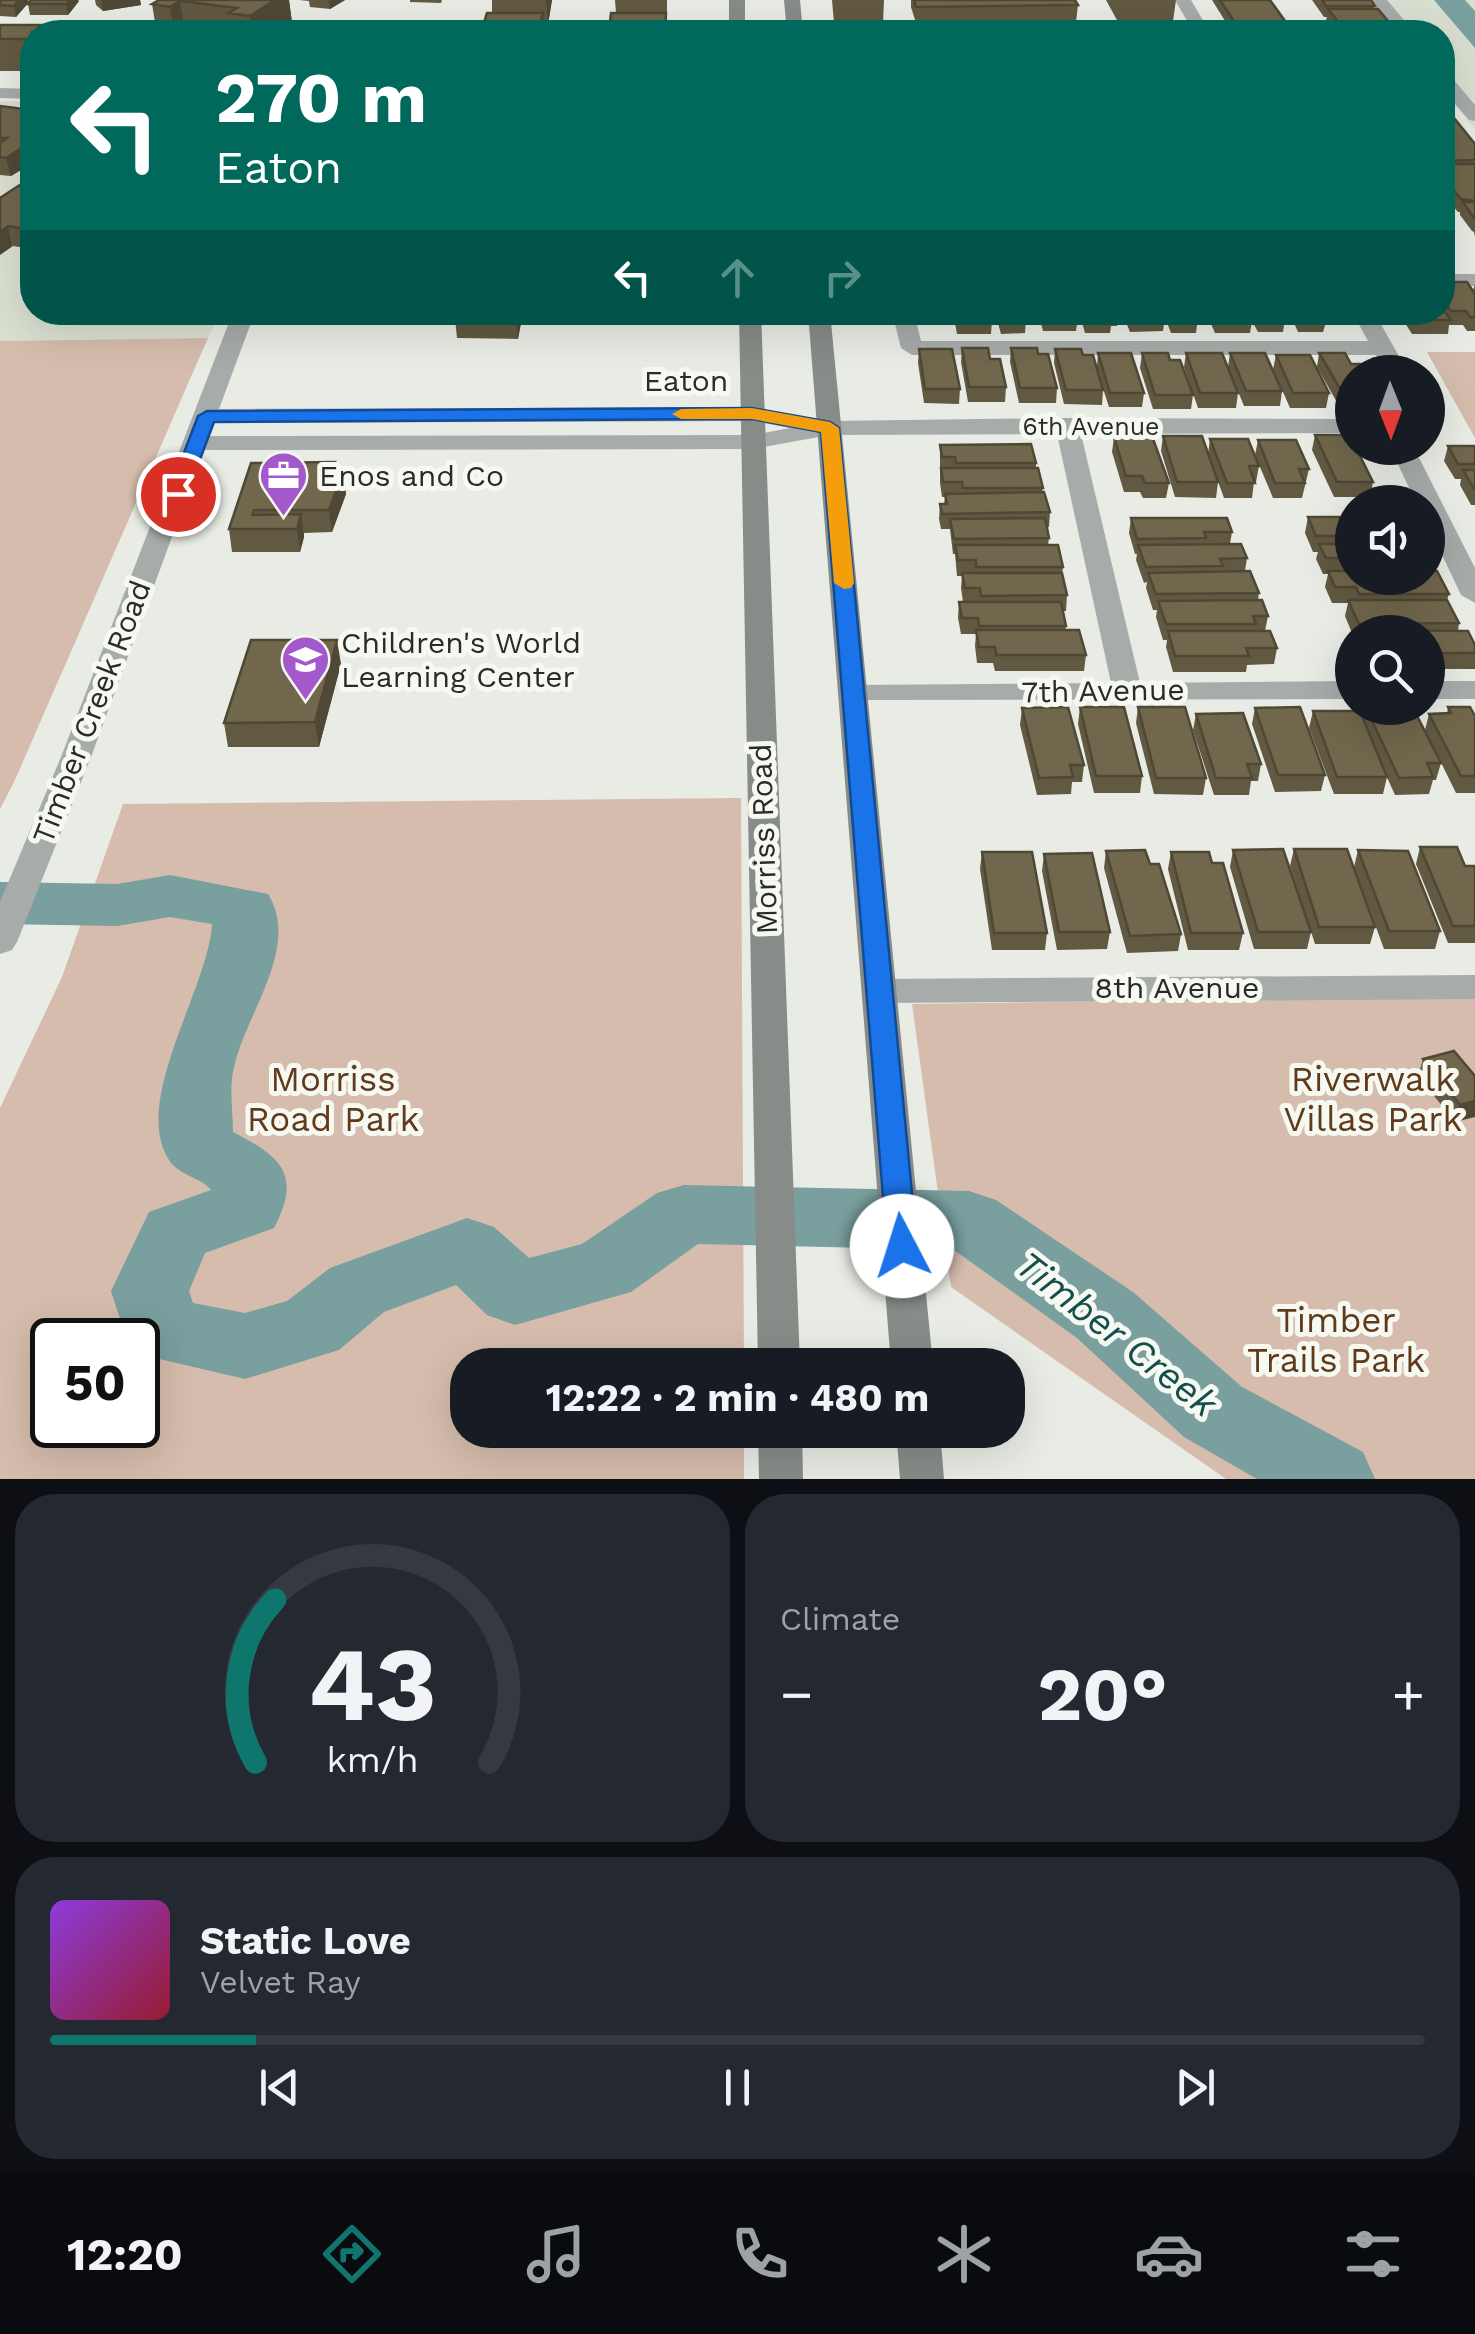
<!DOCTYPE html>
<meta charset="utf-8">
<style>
:root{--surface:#171b24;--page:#242831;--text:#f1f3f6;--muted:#9ea1a6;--line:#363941;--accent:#0f766e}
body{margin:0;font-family:"Work Sans",sans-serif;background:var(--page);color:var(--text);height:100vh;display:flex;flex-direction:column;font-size:38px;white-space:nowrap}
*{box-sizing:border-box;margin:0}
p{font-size:32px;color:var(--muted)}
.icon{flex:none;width:55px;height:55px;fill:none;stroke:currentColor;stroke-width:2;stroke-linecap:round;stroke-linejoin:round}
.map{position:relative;height:1479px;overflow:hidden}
.panel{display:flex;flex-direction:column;gap:15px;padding:15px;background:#0d0f14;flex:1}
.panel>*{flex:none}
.guide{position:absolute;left:20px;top:20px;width:1435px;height:305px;border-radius:40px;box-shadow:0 10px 40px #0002;background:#00695c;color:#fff;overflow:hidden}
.needle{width:65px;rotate:179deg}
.tools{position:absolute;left:1335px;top:355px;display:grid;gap:20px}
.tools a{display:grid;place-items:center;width:110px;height:110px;border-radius:50%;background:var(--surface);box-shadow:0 10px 40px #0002;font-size:50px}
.speed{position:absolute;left:30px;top:1318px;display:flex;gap:20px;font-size:50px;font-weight:700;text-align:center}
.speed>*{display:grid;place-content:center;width:130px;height:130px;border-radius:50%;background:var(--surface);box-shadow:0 10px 40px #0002;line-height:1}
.speed .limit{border:5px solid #111;border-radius:15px;background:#fff;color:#111}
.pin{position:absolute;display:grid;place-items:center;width:85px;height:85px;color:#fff;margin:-42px;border:5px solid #fff;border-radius:50%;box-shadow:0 2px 10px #0007}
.me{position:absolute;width:110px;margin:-55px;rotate:355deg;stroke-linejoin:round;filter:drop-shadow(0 0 8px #0008)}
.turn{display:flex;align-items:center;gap:35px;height:210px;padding:0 30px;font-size:45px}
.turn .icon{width:130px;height:130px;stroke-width:2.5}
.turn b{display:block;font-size:70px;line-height:85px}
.lanes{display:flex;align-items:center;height:95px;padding:0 30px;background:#0003;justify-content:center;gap:50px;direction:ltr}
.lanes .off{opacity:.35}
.big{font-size:75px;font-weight:700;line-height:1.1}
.panel .card{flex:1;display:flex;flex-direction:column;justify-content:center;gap:15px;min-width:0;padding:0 35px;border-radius:40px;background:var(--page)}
.panel .dial{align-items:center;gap:0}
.dial svg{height:260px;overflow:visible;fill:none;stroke:var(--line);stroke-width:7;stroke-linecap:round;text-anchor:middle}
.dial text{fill:var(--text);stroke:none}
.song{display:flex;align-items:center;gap:30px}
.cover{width:120px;height:120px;border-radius:15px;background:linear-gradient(135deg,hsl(270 70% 55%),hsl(350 70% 35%))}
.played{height:10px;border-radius:5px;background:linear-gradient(90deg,var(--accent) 15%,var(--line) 15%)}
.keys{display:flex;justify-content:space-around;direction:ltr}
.heat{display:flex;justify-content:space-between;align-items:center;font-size:55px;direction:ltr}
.panel .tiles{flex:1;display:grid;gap:15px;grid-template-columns:1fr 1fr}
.card:last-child{grid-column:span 2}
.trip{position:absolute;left:450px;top:1348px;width:575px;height:100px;border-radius:40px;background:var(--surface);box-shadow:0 10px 40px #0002;font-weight:700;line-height:100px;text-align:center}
.tab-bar{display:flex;height:160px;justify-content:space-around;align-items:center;background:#090b0e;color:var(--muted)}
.tab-bar .icon{width:70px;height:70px}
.tab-bar .selected{color:var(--accent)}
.tab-bar b{font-size:45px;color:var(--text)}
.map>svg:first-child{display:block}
.built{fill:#dae0d1}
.green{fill:#d5bcac;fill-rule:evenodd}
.water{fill:#799f9e}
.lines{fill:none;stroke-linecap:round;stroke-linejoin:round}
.river{fill:#799f9e;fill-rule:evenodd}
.minor{fill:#a7aba9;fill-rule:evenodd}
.tertiary{fill:#a7aba9;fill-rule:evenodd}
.secondary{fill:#878c89;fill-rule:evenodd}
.wall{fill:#615941}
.shaded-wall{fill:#4f4835}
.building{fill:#71674c;stroke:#4f4835;stroke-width:2.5}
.route{fill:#1a73e8;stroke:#114b97;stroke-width:2.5}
.slow{fill:#f59e0b}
.labels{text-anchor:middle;stroke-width:10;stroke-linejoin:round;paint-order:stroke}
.far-street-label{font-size:25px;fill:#2a2b28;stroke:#f6f9f1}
.street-label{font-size:30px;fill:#2a2b28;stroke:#f6f9f1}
.poi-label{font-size:30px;fill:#2a2b28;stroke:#f6f9f1;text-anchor:start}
.near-park-label{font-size:35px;fill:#61391b;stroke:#f6f9f1}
.near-water-label{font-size:38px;font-style:italic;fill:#154e4d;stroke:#f6f9f1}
</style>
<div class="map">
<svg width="1475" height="1479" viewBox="0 0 1475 1479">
<rect width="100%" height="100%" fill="#e9ece4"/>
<path class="built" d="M1370,0H1475V130L1443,89L1442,32H1396Z
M0,101H32V312L220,313L208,338L0,341Z"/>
<path class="green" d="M208,338L14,782L0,809V341Z
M1427,352H1475V438Z
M741,798L744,1365H468V1430H744V1479H0V1108L62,977L123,804ZM52,1340H138V1425H52Z
M1475,996V1479H1226L951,1287L912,1004Z"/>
<path class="water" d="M1434,0H1465L1475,11V48Z"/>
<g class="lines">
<path class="river" d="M170,875L268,894C303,951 239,1020 232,1078C230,1095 233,1114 233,1132C279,1156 303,1173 274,1228L205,1253L189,1291L193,1303L245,1313L287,1301L330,1268L467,1218L494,1227L529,1258L582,1244L657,1193L684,1185L969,1191L996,1200L1133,1292L1242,1387L1363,1452L1375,1479H1257L1184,1437L1077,1338L954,1250L698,1244L631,1292L515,1325L487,1315L456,1285L384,1312L339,1350L245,1379L138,1354V1340H127L111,1291L149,1212L211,1190C202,1178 178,1175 169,1160C131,1101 208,990 212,924L170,917L117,926L0,924V882L117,884Z"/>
<path class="minor" d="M1175,0H1191L1210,32L1041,31L1049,26H1190Z
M1371,0H1387L1414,32H1398Z
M737,27H968L976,32H729Z
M1442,72L1448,73L1475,105V121L1469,120L1442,89Z
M1442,274H1475V286H1442Z
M892,312H914L921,341H1368L1352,312H1374L1408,372H1386L1376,355H912L901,348Z
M1067,418L1352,419V433L1081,434L1140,683L1352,681V699L843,700L838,694L843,688L853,685L1111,683L1057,434L830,435L818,428L830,421Z
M1390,448H1414L1475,568V603L1461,595L1428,525V502H1416Z
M1428,681H1475V699H1428Z
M1475,975V999L879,1003L867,1000L862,991L867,982L879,979Z"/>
<path class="tertiary" d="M0,88L32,89V99L0,98Z
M233,312H255L219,409L752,407C772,410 814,424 830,421L842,428L830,435L753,449L204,450L91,757L17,942L12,950L0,954V902L61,757ZM752,421L790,428L753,435L209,436L214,423Z"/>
<path class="secondary" d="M729,0H745V32H729Z
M784,0H800L803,32H787Z
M739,312H761L800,1365H758Z
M808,312H830L933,1365H891Z
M758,1430H802L803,1479H759Z
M896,1430H940L944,1479H900Z"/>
</g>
<path class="wall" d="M0,0H28L29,2L16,17L0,16Z
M95,0H140L141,5L103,11L96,5Z
M159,0H289L292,23L276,32H115L156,28L152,4Z
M299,0H345L330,9L310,7L309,1Z
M410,0H442L441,3L410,2Z
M492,0H552L548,24H543L544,32H481L492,13Z
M615,0H667V32H609L616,13Z
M832,0H884L883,23H834Z
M911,0H1075L1078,5L1076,22L916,23L911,7Z
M1106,0H1176L1173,21L1118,22Z
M1212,0H1270L1293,32H1232Z
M1312,0H1371L1375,6L1374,9L1397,32H1335L1326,20L1327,17H1324Z
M79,1L68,15H30L28,4Z
M0,25L32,32V71H0Z
M1442,103L1475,144V237L1474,232L1472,231L1460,215V212H1458L1442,193Z
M0,106L32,110V249L13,246L0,198L32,177L30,169L24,168L11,176L0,175Z
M1442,282L1473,291L1475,284V331H1467L1463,325H1449L1448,334H1412L1398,312H1442Z
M456,312H523L518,339L457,338L455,318Z
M953,312H990L992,320L991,334H957Z
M995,312H1033L1032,320H1026L1025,333L1001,334Z
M1038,312H1076L1078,317L1076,331H1043Z
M1079,312H1119L1117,326H1111L1110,333H1085Z
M1122,312H1163L1165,317L1163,331L1130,332Z
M1163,312H1204L1202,325H1197L1196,333H1171Z
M1206,312H1329L1323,332H1298L1291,316L1289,325H1284L1283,332H1258L1252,321L1250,333H1215Z
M962,348L990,359L1006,387L1005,402H968L961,362Z
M1011,348L1038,354L1057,388L1056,403H1019L1010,362Z
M919,349L960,389L959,404L924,403L918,363Z
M1055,349L1083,355L1097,367L1098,353L1144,393L1142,407H1109L1099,376L1103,390L1102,405L1064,404L1054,363Z
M1142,353L1193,395L1191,409H1153L1140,368Z
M1186,353L1238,393L1236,408H1198L1184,367Z
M1230,353L1282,391L1280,406H1244L1228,367Z
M1319,353L1351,364L1352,406H1339L1317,367Z
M1276,355L1329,393L1326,408H1290L1273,369Z
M1315,435L1373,482L1370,497H1334L1312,450Z
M1163,436L1218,482L1216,498L1175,497L1161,451Z
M1114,437L1169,483L1166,498H1143L1140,492H1124L1112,452Z
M1210,439L1259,466L1256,482H1254L1252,498H1224L1208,454Z
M1258,440L1309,469L1302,498H1273L1255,455Z
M940,445L1036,463V468L1043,488L1042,492L1050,512L1049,527H1047L1049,538L1048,545L1063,567L1062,575L1067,595L1066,611H1063L1066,630L1086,655L1084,671H995L993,663H977L975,646L976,634H961L958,618L959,602H963L961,588L962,576H957L955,554H953L950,529H941L939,519L940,504H944L945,497H942L940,483Z
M1448,446H1475V505H1471L1460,485L1461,479H1455L1444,461Z
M335,462L336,472H343L346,494L332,532L304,533V537L300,552H232L229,529L251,463Z
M1308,517H1352V578H1428V553L1434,566L1433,571L1449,594L1447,600L1459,623L1458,631L1475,645V669H1428V632L1352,633L1345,616L1348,603H1332L1325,587L1328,574H1323L1316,559L1318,552H1313L1305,533Z
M1131,518L1232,532L1230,544L1247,558L1245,571L1259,593L1258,600L1268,616L1265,631L1277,648L1274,664L1247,665L1246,672H1173L1166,647L1167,640H1163L1156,617L1157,610H1153L1146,588L1147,582L1144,583L1136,560L1137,554H1135L1129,533Z
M341,664L319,747H228L224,723Z
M1080,707L1142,776L1140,793H1094L1078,724Z
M1138,707L1206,778L1203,795L1154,794L1136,723Z
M1448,707L1475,716V793H1456L1425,730L1429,714H1447Z
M1022,708L1084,765L1082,782H1072L1071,794L1037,795L1020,725Z
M1255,708L1325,775L1321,791L1275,792L1252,724Z
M1365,708H1413L1441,763L1436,780H1433L1429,794L1395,795L1385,773L1387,777L1383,794H1334L1309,728L1313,711L1363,718Z
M1196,714L1261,764L1258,781H1251L1249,795H1214L1193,730Z
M1420,847L1465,866H1475V943H1448L1416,864Z
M1294,849L1375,927L1370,944H1315L1290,866Z
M1233,850L1311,932L1307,949H1254L1230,867Z
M1358,850L1440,931L1435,949H1384L1354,867Z
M1106,851L1181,934L1178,951L1127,953L1104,868Z
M982,852L1047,933L1045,950H992L980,869Z
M1171,852L1212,863L1243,933L1239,950H1188L1168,869Z
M1044,854L1110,932L1107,949L1057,950L1042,871Z
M1423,1059L1475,1076L1455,1122L1418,1076Z"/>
<path class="shaded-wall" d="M19,0H28L29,2L16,17L14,6Z
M69,0H78L79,1L68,15L66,4Z
M101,0H140L141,5L103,11Z
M275,0H289L292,23L276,32H252L250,16Z
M329,0H345L330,9Z
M546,0H552L548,24Z
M180,1L185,32H175L170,7Z
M543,13L544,32H538Z
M20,149L24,168L11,176L6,158Z
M8,226L13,246L0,255V232Z
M517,312H523L518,339L516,318Z
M335,462L338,484L343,472L346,494L332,532L329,510L332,472Z
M301,514L304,537L300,552L297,529Z
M337,640L341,664L319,747L315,722Z
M1475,1101V1117L1455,1122L1460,1105Z"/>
<path class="building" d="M0,0H19L14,6L0,5Z
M31,0H69L66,4H28Z
M159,0H275L250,16L228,13L237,8L180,1L170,7L152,4Z
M914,0H1075L1078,5L916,7Z
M1220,0H1270L1293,32H1241Z
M1322,0H1371L1375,6H1326Z
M1328,9H1378L1397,32H1346Z
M487,13H543L538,32H481Z
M611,13H666L665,32H609Z
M1136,22H1189L1194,32H1141Z
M1086,23L1090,32H930L928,26Z
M0,25H51L45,32H32V39H0Z
M125,26L203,32H115Z
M841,27L885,30V32H833L841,31Z
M1442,103L1475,144V160L1442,161Z
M0,106L32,110L24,116L32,118V151L20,149L6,158L0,157V143L7,138H0Z
M1442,164H1475V201L1461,199L1442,176V174H1445L1442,170Z
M32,177V230L8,226L0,232V198Z
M1463,202H1475V218H1474Z
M1442,282H1467L1475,294V317H1470L1466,311H1451L1442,298Z
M1442,308L1451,320H1415L1410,312H1442Z
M456,312H517L516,318H455Z
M957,312H990L992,320H958Z
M1000,312H1024L1026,319L1002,320Z
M1043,312H1076L1078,317H1044Z
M1085,312H1109L1112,319H1087Z
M1130,312H1163L1165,317L1132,318Z
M1171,312H1195L1198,319H1173Z
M1214,312H1249L1252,319H1217Z
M1257,312H1282L1285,318H1260Z
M1298,312H1323L1326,318H1301Z
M962,348H988L990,359H1000L1006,387H969Z
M1011,348H1037L1038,354H1048L1057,388H1020Z
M919,349H952L960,389H925Z
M1055,349H1081L1083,355H1093L1103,390H1066Z
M1098,353H1131L1144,393H1110Z
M1142,353H1168L1170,360H1180L1193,395H1155Z
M1186,353H1222L1238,393H1200Z
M1230,353H1265L1282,391H1246Z
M1319,353H1345L1351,364H1360L1365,372H1352V391L1342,392Z
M1276,355H1310L1329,393H1293Z
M1315,435H1349L1352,441V448H1356L1373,482H1337Z
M1152,436L1169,483H1145L1142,476H1126L1114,437Z
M1163,436H1202L1218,482H1177Z
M1210,439H1248L1259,466H1249L1255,483H1227Z
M1258,440H1296L1309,469H1299L1305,483H1275Z
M1031,444L1036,463H956L955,457H942L940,445Z
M1448,446H1475V464H1458Z
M335,462L332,472H343L329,510H254L252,515L301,514L297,529H229L251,463Z
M941,468H1038L1043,488H963L962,482H943Z
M1463,470H1475V489H1474Z
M1044,492L1050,512L942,514L940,504H947L945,494Z
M1308,517H1352V536H1316Z
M1045,518L1049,538L954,539L950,519Z
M1131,518H1227L1232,532H1204L1206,538L1137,539Z
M1241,544L1247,558L1220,559L1223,566L1146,567L1138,545Z
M1319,544H1352V558H1326Z
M955,545H1058L1063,567H976V560H958Z
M1428,553L1434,566H1428Z
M1250,571L1259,593L1156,594L1148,573Z
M1328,571H1352V578H1428V571H1437L1449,594H1359L1356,587H1335Z
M962,573H1062L1067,595L981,596L980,588H965Z
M1262,600L1268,616H1253L1256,624H1166L1158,601Z
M1348,600H1447L1459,623L1359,624Z
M959,602H1061L1066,626H979L978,618H962Z
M976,630H1079L1086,655H996L995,647H979Z
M1358,630L1468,631L1475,645V653H1428V632H1359Z
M1168,631H1270L1277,648H1246L1249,656H1175Z
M251,640H337L315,722L224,723Z
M1068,707L1084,765H1070L1073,777L1039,778L1022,708Z
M1080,707H1124L1142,776H1096Z
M1138,707H1185L1206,778H1156Z
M1300,707L1325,775H1278L1255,708Z
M1448,707H1470L1475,716V776H1461L1429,714L1451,713Z
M1366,708H1413L1441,763H1427L1433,777L1399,778Z
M1313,711H1360L1387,777H1337Z
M1243,713L1261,764H1247L1252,778H1216L1196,714Z
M1420,847H1457L1465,866H1475V926H1453Z
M1283,849L1311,932H1258L1233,850Z
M1294,849H1347L1375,927H1319Z
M1145,850L1150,864H1159L1181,934L1130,936L1106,851Z
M1358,850L1408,851L1440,931H1389Z
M982,852H1032L1047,933H994Z
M1171,852H1209L1212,863H1223L1243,933H1191Z
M1092,853L1110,932H1059L1044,854Z
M1454,1051L1475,1076V1101L1460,1105L1423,1059Z"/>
<path class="route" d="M752,408L830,422L839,428L917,1246L912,1254L902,1257L891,1254L887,1246L821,432L752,419L214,422L187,494L178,500L168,494L198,416L207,411Z"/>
<path class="slow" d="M752,408L830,422L839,428L854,583L851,588L844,589L834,583L821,432L752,419H681L672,414L681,409Z"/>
<defs>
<symbol id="office-pin" viewBox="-11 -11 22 30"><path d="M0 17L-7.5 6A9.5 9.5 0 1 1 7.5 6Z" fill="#a358cb" stroke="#f6f9f1"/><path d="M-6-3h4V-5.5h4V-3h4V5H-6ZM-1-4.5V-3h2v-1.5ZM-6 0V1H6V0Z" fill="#fff"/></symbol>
<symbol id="school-pin" viewBox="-11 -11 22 30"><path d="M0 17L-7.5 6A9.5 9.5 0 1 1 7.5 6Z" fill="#a358cb" stroke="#f6f9f1"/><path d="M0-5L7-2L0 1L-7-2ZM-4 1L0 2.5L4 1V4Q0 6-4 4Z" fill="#fff"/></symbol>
</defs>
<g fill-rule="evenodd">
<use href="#office-pin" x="256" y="448" width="55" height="75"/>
<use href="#school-pin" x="278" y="632" width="55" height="75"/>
</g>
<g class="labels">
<g class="far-street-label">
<text x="1091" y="435">6th Avenue</text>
</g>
<g class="street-label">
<text x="686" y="391">Eaton</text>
<text transform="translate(1103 691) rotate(-1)" y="10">7th Avenue</text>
<text transform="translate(92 712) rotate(-69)" y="10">Timber Creek Road</text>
<text transform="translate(764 839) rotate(-92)" y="10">Morriss Road</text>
<text x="1177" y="998">8th Avenue</text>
</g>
<g class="poi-label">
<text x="319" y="486">Enos and Co</text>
<text x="341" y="653">Children's World<tspan x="341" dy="34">Learning Center</tspan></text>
</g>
<g class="near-park-label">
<text x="333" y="1091">Morriss<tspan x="333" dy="40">Road Park</tspan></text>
<text x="1373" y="1091">Riverwalk<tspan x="1373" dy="40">Villas Park</tspan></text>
<text x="1336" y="1332">Timber<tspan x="1336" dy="40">Trails Park</tspan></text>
</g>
<g class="near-water-label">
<text transform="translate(1117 1334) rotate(38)" y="13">Timber Creek</text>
</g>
</g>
</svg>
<div class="tools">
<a><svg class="needle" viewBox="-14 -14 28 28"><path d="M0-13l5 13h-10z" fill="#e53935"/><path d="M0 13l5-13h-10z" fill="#9ea1a6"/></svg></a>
<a><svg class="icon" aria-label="sound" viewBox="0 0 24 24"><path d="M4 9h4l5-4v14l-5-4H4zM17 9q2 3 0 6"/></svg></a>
<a><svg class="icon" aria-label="search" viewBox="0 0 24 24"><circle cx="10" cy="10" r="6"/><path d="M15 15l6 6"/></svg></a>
</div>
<div class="speed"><div class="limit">50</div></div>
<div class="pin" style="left:178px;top:494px;background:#d93025"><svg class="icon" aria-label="arrive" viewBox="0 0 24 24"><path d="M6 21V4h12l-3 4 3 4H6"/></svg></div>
<svg class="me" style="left:902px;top:1246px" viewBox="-20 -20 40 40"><circle r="19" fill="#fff"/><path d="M0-13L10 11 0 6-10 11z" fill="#1a73e8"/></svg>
<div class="trip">12:22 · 2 min · 480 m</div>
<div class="guide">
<div class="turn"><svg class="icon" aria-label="left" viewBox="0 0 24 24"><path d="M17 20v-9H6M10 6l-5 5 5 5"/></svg><div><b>270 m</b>Eaton</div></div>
<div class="lanes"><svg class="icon" aria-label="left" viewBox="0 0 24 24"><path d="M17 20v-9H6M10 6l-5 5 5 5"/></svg><svg class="icon off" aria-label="ahead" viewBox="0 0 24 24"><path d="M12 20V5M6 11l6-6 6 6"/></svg><svg class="icon off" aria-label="right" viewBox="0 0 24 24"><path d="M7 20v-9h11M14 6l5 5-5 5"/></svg></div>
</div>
</div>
<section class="panel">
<div class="tiles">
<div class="card dial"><svg viewBox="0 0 100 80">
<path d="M14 69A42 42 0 1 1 86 69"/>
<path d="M14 69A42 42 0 0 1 20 19" stroke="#0f766e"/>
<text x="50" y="56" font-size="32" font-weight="700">43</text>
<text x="50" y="72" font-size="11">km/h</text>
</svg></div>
<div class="card"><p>Climate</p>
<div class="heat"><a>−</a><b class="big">20°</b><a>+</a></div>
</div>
<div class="card">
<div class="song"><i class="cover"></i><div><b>Static Love</b><p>Velvet Ray</p></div></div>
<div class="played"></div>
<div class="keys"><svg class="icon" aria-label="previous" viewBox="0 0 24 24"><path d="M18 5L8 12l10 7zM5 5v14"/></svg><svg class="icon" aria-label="pause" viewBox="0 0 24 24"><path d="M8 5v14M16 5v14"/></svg><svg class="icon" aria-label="next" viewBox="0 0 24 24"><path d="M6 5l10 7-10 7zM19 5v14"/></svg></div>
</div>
</div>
</section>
<nav class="tab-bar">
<b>12:20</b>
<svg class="icon selected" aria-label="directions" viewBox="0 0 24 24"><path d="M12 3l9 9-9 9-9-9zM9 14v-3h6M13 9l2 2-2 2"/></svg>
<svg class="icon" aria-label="music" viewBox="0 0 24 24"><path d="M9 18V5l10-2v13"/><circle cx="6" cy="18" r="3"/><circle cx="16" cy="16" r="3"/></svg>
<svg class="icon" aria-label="phone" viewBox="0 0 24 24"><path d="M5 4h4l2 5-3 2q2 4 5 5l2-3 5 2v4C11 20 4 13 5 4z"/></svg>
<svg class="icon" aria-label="climate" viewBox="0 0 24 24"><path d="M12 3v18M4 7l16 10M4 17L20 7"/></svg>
<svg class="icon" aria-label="car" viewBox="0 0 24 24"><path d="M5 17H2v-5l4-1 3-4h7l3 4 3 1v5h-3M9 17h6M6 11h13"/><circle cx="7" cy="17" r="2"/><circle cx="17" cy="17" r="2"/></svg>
<svg class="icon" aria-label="filters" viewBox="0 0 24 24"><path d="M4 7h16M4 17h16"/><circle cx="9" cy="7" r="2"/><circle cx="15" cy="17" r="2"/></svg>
</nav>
